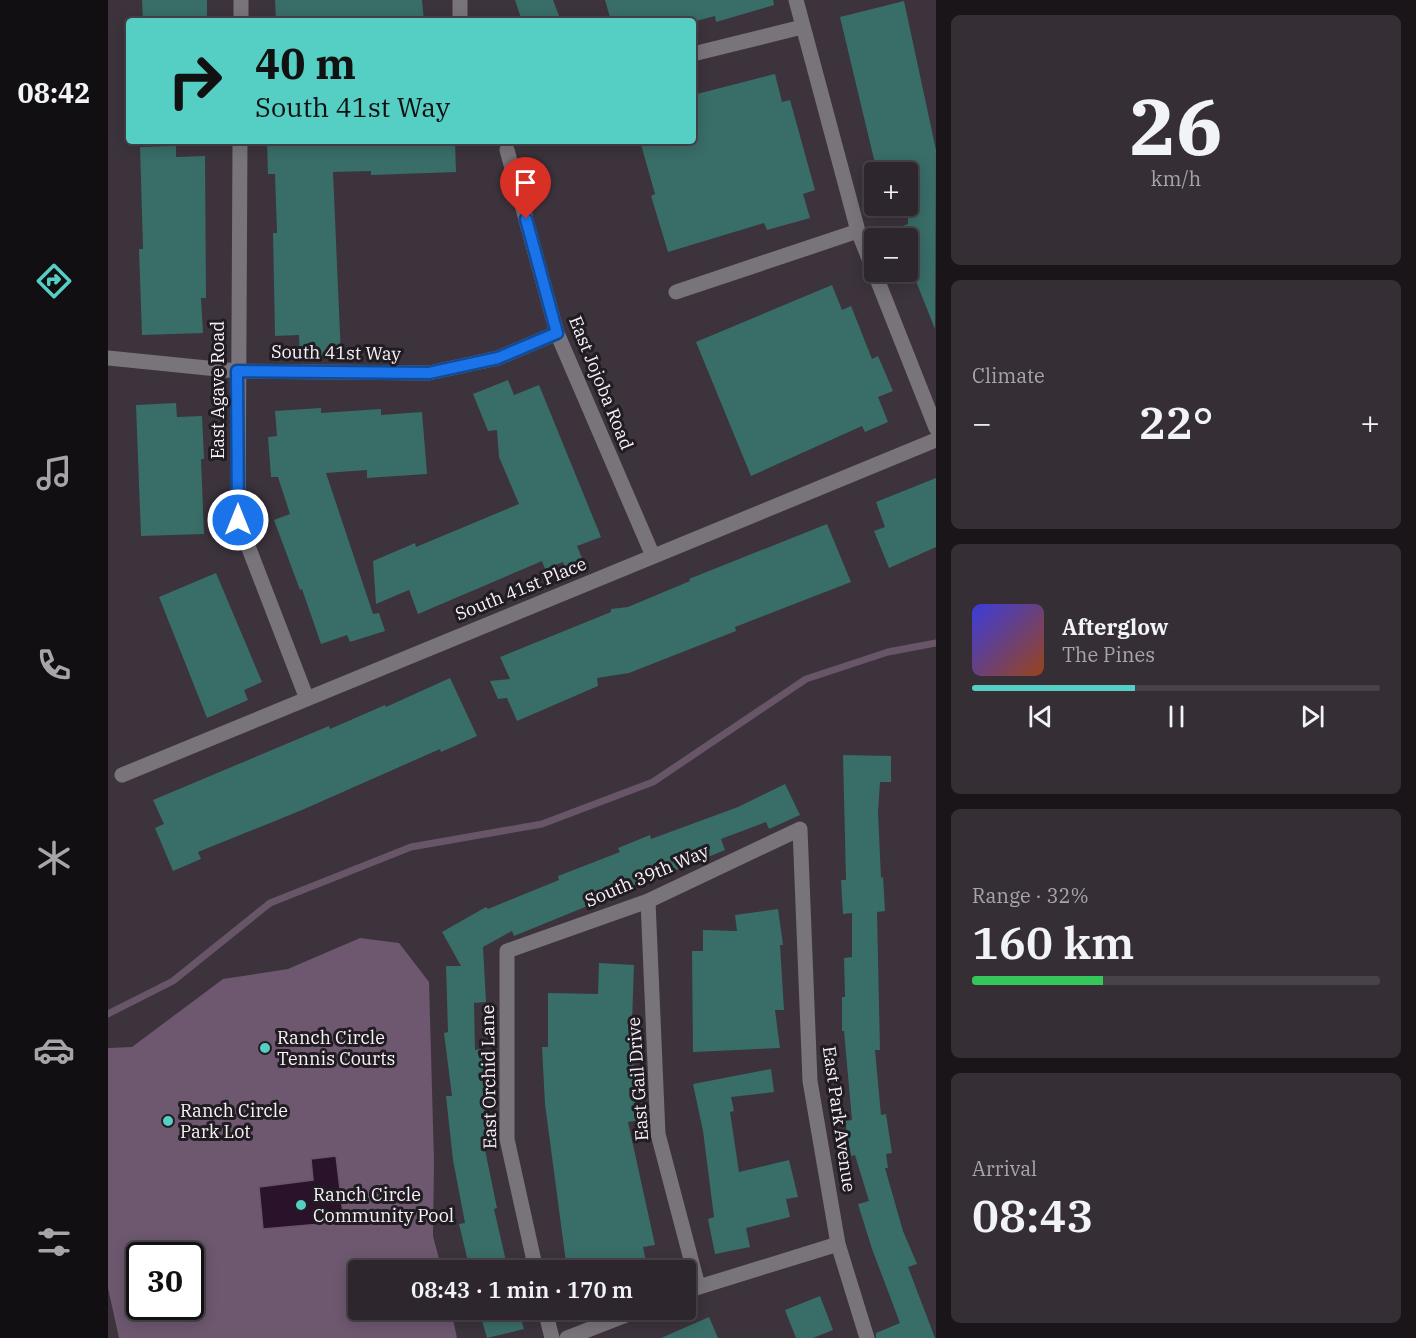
<!DOCTYPE html>
<meta charset="utf-8">
<style>
:root{--surface:#2d262d;--page:#352e35;--text:#f1f3f6;--muted:#a7a5aa;--line:#484349;--accent:#55cec4}
body{margin:0;font-family:"IBM Plex Serif",serif;background:var(--page);color:var(--text);height:100vh;display:flex;flex-direction:column;font-size:22px;white-space:nowrap}
*{box-sizing:border-box;margin:0}
p{font-size:20px;color:var(--muted)}
.icon{flex:none;width:33px;height:33px;fill:none;stroke:currentColor;stroke-width:2;stroke-linecap:round;stroke-linejoin:round}
.map{position:relative;flex:1;overflow:hidden}
.side{display:flex;flex-direction:column;gap:15px;padding:15px;background:#191519;width:480px}
.side>*{flex:none}
.hud{position:absolute;left:18px;top:18px;width:570px;height:126px;border-radius:6px;box-shadow:0 3px 15px #0003,0 0 0 2px var(--line);background:#55cec4;color:#111;overflow:hidden}
.buttons{position:absolute;left:756px;top:162px;display:grid;gap:12px}
.buttons a{display:grid;place-items:center;width:54px;height:54px;border-radius:6px;background:var(--surface);box-shadow:0 3px 15px #0003,0 0 0 2px var(--line);font-size:30px}
.speed{position:absolute;left:18px;top:1242px;display:flex;gap:12px;font-size:30px;font-weight:700;text-align:center}
.speed>*{display:grid;place-content:center;width:78px;height:78px;border-radius:50%;background:var(--surface);box-shadow:0 3px 15px #0003,0 0 0 2px var(--line);line-height:1}
.speed .limit{border:3px solid #111;border-radius:9px;background:#fff;color:#111}
.pin{position:absolute;display:grid;place-items:center;width:51px;height:51px;color:#fff;margin:-62px -26px;border-radius:50% 50% 50% 0;rotate:-45deg;box-shadow:0 0 6px #0007}
.pin .icon{rotate:45deg}
.me{position:absolute;width:66px;margin:-33px;rotate:0deg;stroke-linejoin:round;filter:drop-shadow(0 0 4px #0008)}
.turn{display:flex;align-items:center;gap:21px;height:126px;padding:0 30px;font-size:27px}
.turn .icon{width:78px;height:78px;stroke-width:2.5}
.turn b{display:block;font-size:42px;line-height:51px}
.big{font-size:45px;font-weight:600;line-height:1.1}
.side .card{flex:1;display:flex;flex-direction:column;justify-content:center;gap:9px;min-width:0;padding:0 21px;border-radius:9px;background:var(--page)}
.side .dial{align-items:center;gap:0}
.dial b{font-size:78px;line-height:1}
.song{display:flex;align-items:center;gap:18px}
.cover{width:72px;height:72px;border-radius:9px;background:linear-gradient(135deg,hsl(240 70% 55%),hsl(20 70% 35%))}
.played{height:6px;border-radius:3px;background:linear-gradient(90deg,var(--accent) 40%,var(--line) 40%)}
.keys{display:flex;justify-content:space-around;direction:ltr}
.heat{display:flex;justify-content:space-between;align-items:center;font-size:33px;direction:ltr}
.charge{height:9px;border-radius:4px;background:linear-gradient(90deg,#34c759 32%,var(--line) 0)}
.trip{position:absolute;left:240px;top:1260px;width:348px;height:60px;border-radius:6px;background:var(--surface);box-shadow:0 3px 15px #0003,0 0 0 2px var(--line);font-weight:600;line-height:60px;text-align:center}
main{display:flex;flex:1;min-height:0}
.tabs{display:flex;flex-direction:column;width:108px;justify-content:space-around;align-items:center;background:#120f12;color:var(--muted)}
.tabs .icon{width:42px;height:42px}
.tabs .current{color:var(--accent)}
.tabs b{font-size:27px;color:var(--text)}
.map>svg:first-child{display:block}
.green{fill:#6d586f;fill-rule:evenodd}
.water{fill:#2a122b;stroke:#685568;stroke-width:1.5}
.lines{fill:none;stroke-linecap:round;stroke-linejoin:round}
.stream{stroke:#685568;stroke-width:7}
.building{fill:#396d68}
.minor{stroke:#797479;stroke-width:15}
.route-casing{stroke:#114b97;stroke-width:15}
.route{stroke:#1a73e8;stroke-width:10}
.poi-dot{fill:#55cec4;stroke:#201c21;stroke-width:2}
.labels{text-anchor:middle;stroke-width:6;stroke-linejoin:round;paint-order:stroke}
.street-label{font-size:18px;fill:#f8f2f8;stroke:#201c21}
.poi-label{font-size:18px;fill:#f8f2f8;stroke:#201c21;text-anchor:start}
</style>
<main>
<nav class="tabs">
<b>08:42</b>
<svg class="icon current" aria-label="directions" viewBox="0 0 24 24"><path d="M12 3l9 9-9 9-9-9zM9 14v-3h6M13 9l2 2-2 2"/></svg>
<svg class="icon" aria-label="music" viewBox="0 0 24 24"><path d="M9 18V5l10-2v13"/><circle cx="6" cy="18" r="3"/><circle cx="16" cy="16" r="3"/></svg>
<svg class="icon" aria-label="phone" viewBox="0 0 24 24"><path d="M5 4h4l2 5-3 2q2 4 5 5l2-3 5 2v4C11 20 4 13 5 4z"/></svg>
<svg class="icon" aria-label="climate" viewBox="0 0 24 24"><path d="M12 3v18M4 7l16 10M4 17L20 7"/></svg>
<svg class="icon" aria-label="car" viewBox="0 0 24 24"><path d="M5 17H2v-5l4-1 3-4h7l3 4 3 1v5h-3M9 17h6M6 11h13"/><circle cx="7" cy="17" r="2"/><circle cx="17" cy="17" r="2"/></svg>
<svg class="icon" aria-label="filters" viewBox="0 0 24 24"><path d="M4 7h16M4 17h16"/><circle cx="9" cy="7" r="2"/><circle cx="15" cy="17" r="2"/></svg>
</nav>
<div class="map">
<svg width="828" height="1338" viewBox="0 0 828 1338">
<rect width="100%" height="100%" fill="#3c333c"/>
<path class="green" d="M252,938L291,943L321,982L326,1161L325,1236L334,1270H250V1310H343L349,1338H11L0,1288V1048L24,1047L115,979L180,969ZM32,1256H82V1306H32Z"/>
<path class="water" d="M228,1156L236,1222L155,1229L151,1187L205,1180L203,1159Z"/>
<g class="lines">
<path class="stream" d="M0,1014L65,981L162,903L303,847L434,824L545,782L698,679L780,652L828,643"/>
</g>
<path class="building" d="M34,0H99V17L69,18V21H35Z
M167,0H314L316,21H168Z
M407,0H445L453,21H414Z
M497,0H665L666,5L608,22L607,16L588,21H503Z
M796,1L828,150L827,329L800,261V238H765L800,224V172H769L732,17Z
M667,74L674,102L682,100L707,190L695,194L702,218L659,230L656,223L560,252L543,196L547,194L532,141H585V95Z
M159,141H347L348,172L263,175V171L225,172L233,357L192,359L191,335L167,336L165,233H169L167,174H160Z
M68,146V157L97,156L98,298H93L95,333L34,335L31,249H35L32,147Z
M724,285L734,310L743,306L764,359L770,356L785,391L770,397L780,422L757,432L754,426L643,476L588,342Z
M400,380L406,395L431,385L493,537L469,546L476,563L458,571L455,562L437,569L434,561L310,614L301,590L268,604L265,561L307,543L308,547L411,504L391,457L389,430L380,431L365,394Z
M68,403L69,417L94,416L96,459H93L96,534L33,536L28,405Z
M213,408V413L273,409V415L314,412L319,474L259,478V470L218,473L265,614L271,613L277,631L242,642L239,635L213,644L194,589L192,590L166,520L182,514L170,477H163L160,437L169,436L167,411Z
M828,478V547L781,568L766,531L777,527L768,502Z
M719,524L743,582L627,627L628,631L521,673L489,678L490,686L409,721L399,698L390,699L382,681L402,679L392,657L503,612V609L520,607L582,581L581,579Z
M108,573L154,682L136,690L140,700L99,718L51,597Z
M342,678L369,736L333,752L332,749L194,810L90,852L93,859L65,871L47,828L56,824L45,800L221,726L222,729L277,705L278,707Z
M735,755L783,756V782H772L770,812L773,878L775,877L777,911L769,912L772,1050H767L773,1115L778,1114L784,1153L778,1154L780,1168H777L795,1231L809,1264L800,1267L827,1338H768V1333L792,1323L764,1249L750,1204L761,1201L747,1155L743,1156L737,1121L744,1120L736,1031H734V997H737L736,958L744,957V913L735,914L733,880H738Z
M677,784L692,815L661,829L658,822L613,839L617,850L406,936L404,931L375,947L378,1002L366,1003L367,1050L373,1049L383,1149L377,1150L389,1208L386,1209L400,1270H362L351,1224L357,1223L345,1160L338,1096H344L336,1033L340,1032L338,966H353L334,932L378,907L380,909L451,880L450,876L512,852L510,848L542,835L543,839L630,807Z
M670,909L675,945H672L676,1010H667L672,1048L585,1052L584,951H595V930L629,931L627,915Z
M491,963L526,965L524,1023H526L528,1058H525L532,1120L520,1122L547,1245L535,1247L539,1266L516,1270H459L437,1104L434,1047H440V993L490,994Z
M663,1069L666,1092L623,1097L626,1111L622,1112L631,1172L681,1160L690,1197L678,1199L682,1217L638,1228L642,1247L607,1254L600,1219L606,1217L595,1131L585,1084Z
M712,1296L725,1330L705,1338H688L677,1310Z
M371,1310H410L416,1329L379,1338Z
M601,1317L610,1338H553Z"/>
<g class="lines">
<path class="minor" d="M133,0V21
M688,0L750,231L828,428
M352,21V0
M585,54L694,27
M132,141L130,520L199,699
M399,150L449,333L545,556
M568,292L750,231
M0,358L129,371L321,373L390,358L449,333
M14,775L828,440
M540,901L550,1134L590,1286
M428,1270L399,1139V951L540,901L692,829L702,1081L730,1244L759,1338
M578,1291L730,1244
M437,1310L444,1338
M459,1338L531,1310"/>
</g>
<g class="lines">
<defs>
<path id="route" d="M130,520L129,371L321,373L390,358L449,333L418,219"/>
</defs>
<use href="#route" class="route-casing"/>
<use href="#route" class="route"/>
</g>
<g class="poi-dot">
<circle cx="157" cy="1048" r="6"/>
<circle cx="60" cy="1121" r="6"/>
<circle cx="193" cy="1205" r="6"/>
</g>
<g class="labels">
<g class="street-label">
<text transform="translate(228 353) rotate(1)" y="6">South 41st Way</text>
<text transform="translate(493 383) rotate(68)" y="6">East Jojoba Road</text>
<text transform="translate(110 390) rotate(-90)" y="6">East Agave Road</text>
<text transform="translate(413 589) rotate(-22)" y="6">South 41st Place</text>
<text transform="translate(539 876) rotate(-23)" y="6">South 39th Way</text>
<text transform="translate(381 1077) rotate(-91)" y="6">East Orchid Lane</text>
<text transform="translate(530 1079) rotate(-94)" y="6">East Gail Drive</text>
<text transform="translate(731 1119) rotate(82)" y="6">East Park Avenue</text>
</g>
<g class="poi-label">
<text x="169" y="1044">Ranch Circle<tspan x="169" dy="21">Tennis Courts</tspan></text>
<text x="72" y="1117">Ranch Circle<tspan x="72" dy="21">Park Lot</tspan></text>
<text x="205" y="1201">Ranch Circle<tspan x="205" dy="21">Community Pool</tspan></text>
</g>
</g>
</svg>
<div class="buttons">
<a>+</a>
<a>−</a>
</div>
<div class="speed"><div class="limit">30</div></div>
<div class="pin" style="left:418px;top:219px;background:#d93025"><svg class="icon" aria-label="arrive" viewBox="0 0 24 24"><path d="M6 21V4h12l-3 4 3 4H6"/></svg></div>
<svg class="me" style="left:130px;top:520px" viewBox="-20 -20 40 40"><circle r="17" fill="#1a73e8" stroke="#fff" stroke-width="3"/><path d="M0-11L8 9 0 5-8 9z" fill="#fff"/></svg>
<div class="trip">08:43 · 1 min · 170 m</div>
<div class="hud">
<div class="turn"><svg class="icon" aria-label="right" viewBox="0 0 24 24"><path d="M7 20v-9h11M14 6l5 5-5 5"/></svg><div><b>40 m</b>South 41st Way</div></div>
</div>
</div>
<section class="side">
<div class="card dial"><b>26</b><p>km/h</p></div>
<div class="card"><p>Climate</p>
<div class="heat"><a>−</a><b class="big">22°</b><a>+</a></div>
</div>
<div class="card">
<div class="song"><i class="cover"></i><div><b>Afterglow</b><p>The Pines</p></div></div>
<div class="played"></div>
<div class="keys"><svg class="icon" aria-label="previous" viewBox="0 0 24 24"><path d="M18 5L8 12l10 7zM5 5v14"/></svg><svg class="icon" aria-label="pause" viewBox="0 0 24 24"><path d="M8 5v14M16 5v14"/></svg><svg class="icon" aria-label="next" viewBox="0 0 24 24"><path d="M6 5l10 7-10 7zM19 5v14"/></svg></div>
</div>
<div class="card"><p>Range · 32%</p><b class="big">160 km</b><div class="charge"></div></div>
<div class="card"><p>Arrival</p><b class="big">08:43</b></div>
</section>
</main>
